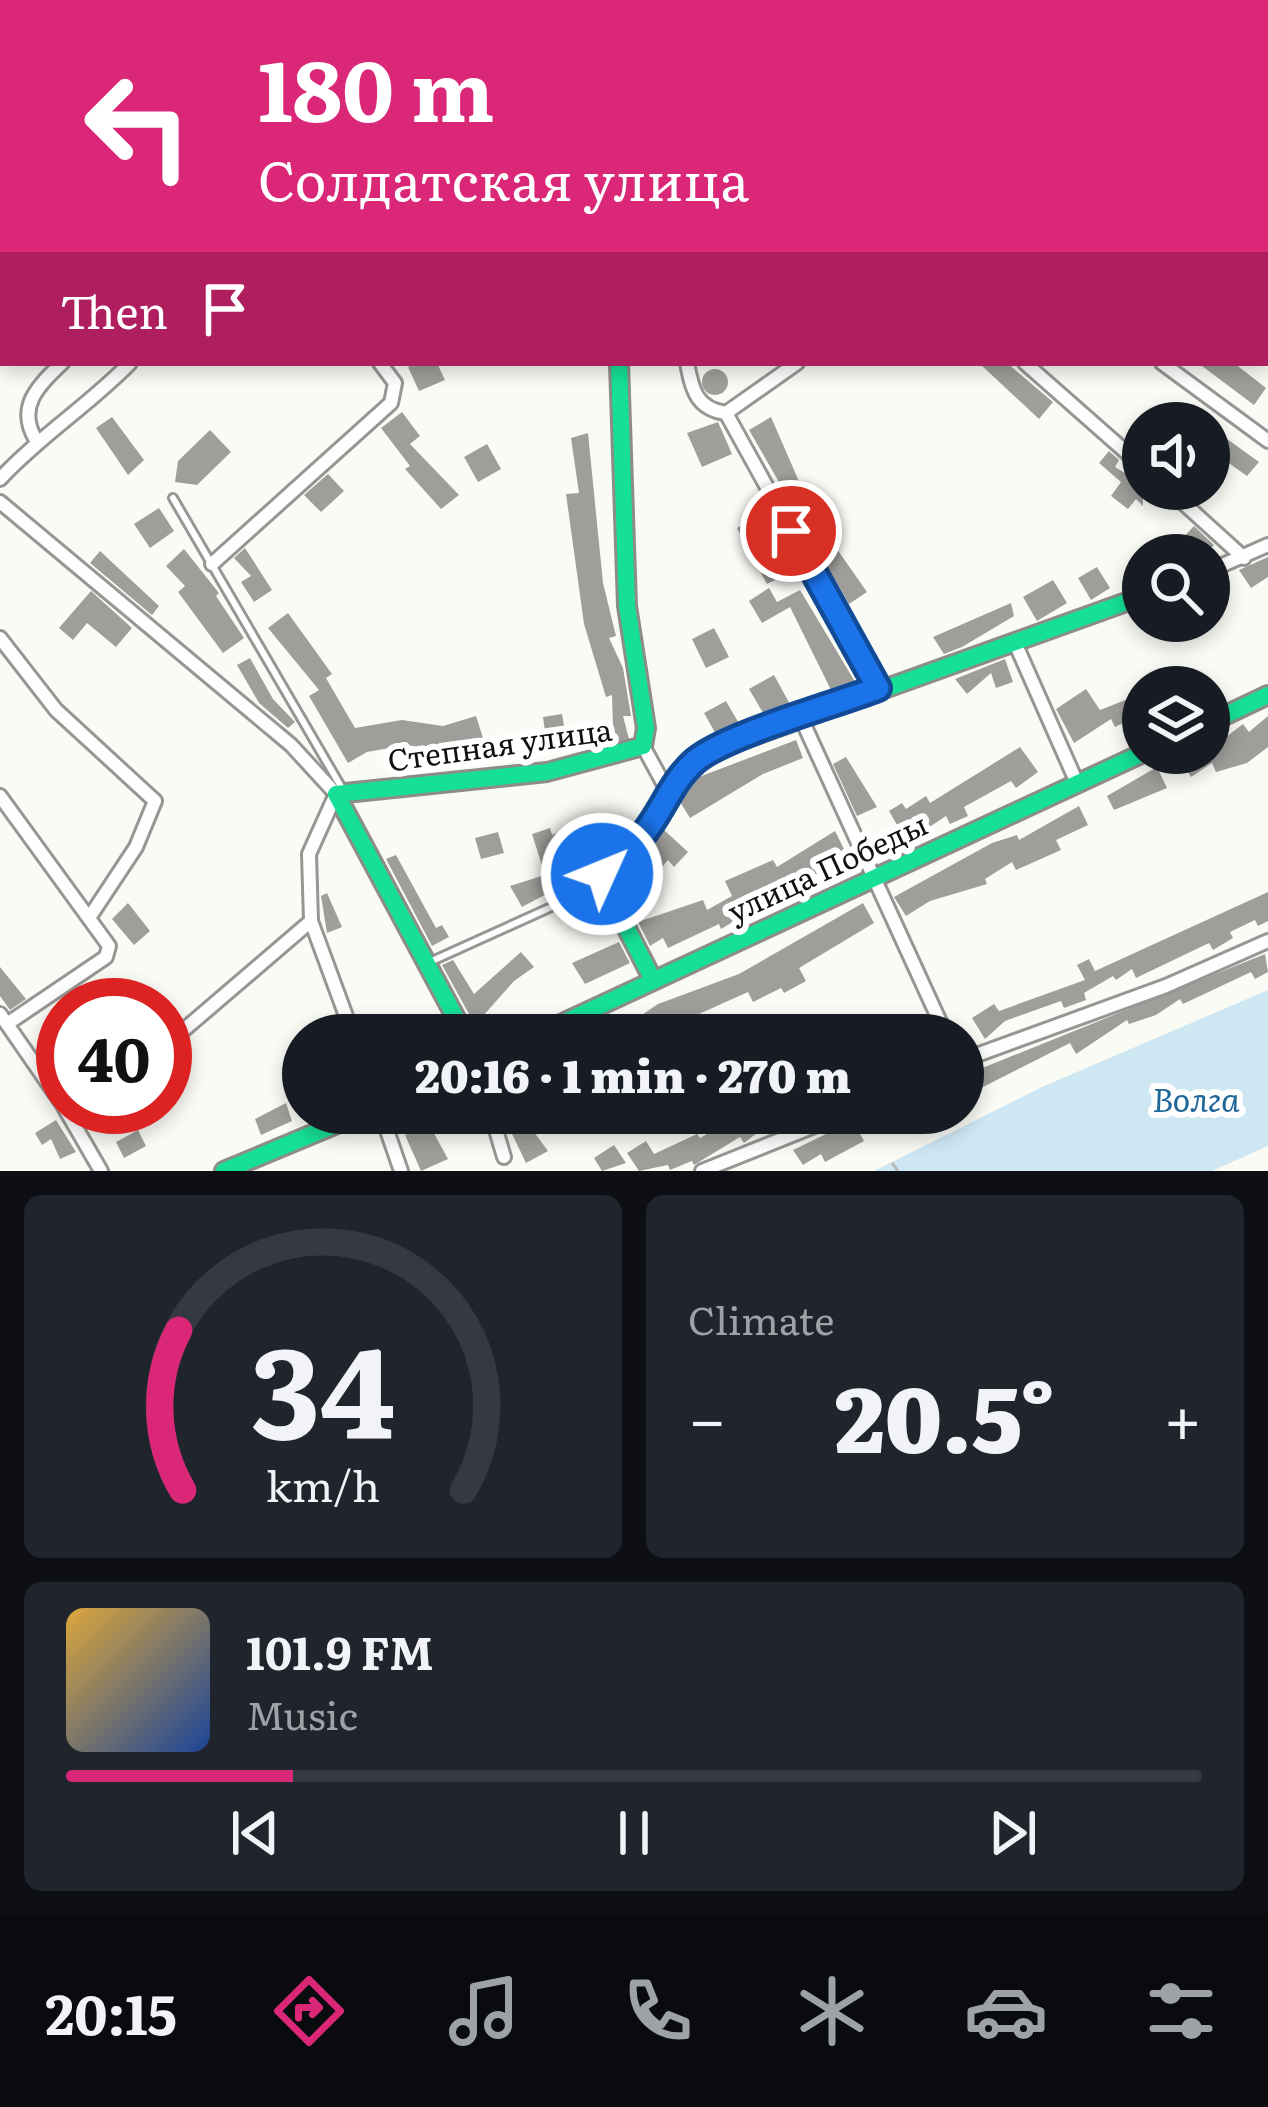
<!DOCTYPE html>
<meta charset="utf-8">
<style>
:root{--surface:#171b24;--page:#20242c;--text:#f1f3f6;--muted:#9ea1a6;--line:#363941;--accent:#db2777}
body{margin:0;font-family:Literata,serif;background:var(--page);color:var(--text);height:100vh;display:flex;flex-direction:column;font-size:45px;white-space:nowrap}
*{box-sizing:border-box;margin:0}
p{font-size:39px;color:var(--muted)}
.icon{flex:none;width:66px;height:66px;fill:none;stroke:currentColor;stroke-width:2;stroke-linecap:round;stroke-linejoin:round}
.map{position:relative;height:1171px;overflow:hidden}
.sheet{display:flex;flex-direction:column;gap:24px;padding:24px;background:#0d0f14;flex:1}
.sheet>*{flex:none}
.guide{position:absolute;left:0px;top:0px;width:1269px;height:366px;box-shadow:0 6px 18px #0003;background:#db2777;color:#fff;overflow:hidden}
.controls{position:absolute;left:1122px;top:402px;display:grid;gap:24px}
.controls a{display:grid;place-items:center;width:108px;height:108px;border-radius:50%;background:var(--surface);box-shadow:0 6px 18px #0003;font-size:60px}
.speed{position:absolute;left:36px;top:978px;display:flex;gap:24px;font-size:60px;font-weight:700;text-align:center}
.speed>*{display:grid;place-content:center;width:156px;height:156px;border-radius:50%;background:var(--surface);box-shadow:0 6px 18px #0003;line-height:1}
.speed .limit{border:18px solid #d22;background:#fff;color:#111}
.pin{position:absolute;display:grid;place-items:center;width:102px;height:102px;color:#fff;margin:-51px;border:6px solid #fff;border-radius:50%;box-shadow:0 3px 12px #0007}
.me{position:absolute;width:132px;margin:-66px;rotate:46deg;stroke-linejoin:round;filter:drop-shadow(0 0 9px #0008)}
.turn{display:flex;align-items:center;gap:42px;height:252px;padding:0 60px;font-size:54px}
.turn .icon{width:156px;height:156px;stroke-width:2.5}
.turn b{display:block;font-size:84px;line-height:102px}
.then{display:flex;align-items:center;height:114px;padding:0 60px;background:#0003;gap:24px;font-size:45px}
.big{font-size:90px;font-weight:800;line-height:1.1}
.sheet .widget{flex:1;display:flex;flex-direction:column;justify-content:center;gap:18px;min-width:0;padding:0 42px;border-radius:18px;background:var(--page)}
.sheet .dial{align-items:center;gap:0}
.dial svg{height:312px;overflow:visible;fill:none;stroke:var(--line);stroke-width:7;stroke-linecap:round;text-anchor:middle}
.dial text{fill:var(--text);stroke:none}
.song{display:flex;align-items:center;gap:36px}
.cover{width:144px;height:144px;border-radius:18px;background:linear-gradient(135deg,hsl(40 70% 55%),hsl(220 70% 35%))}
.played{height:12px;border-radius:6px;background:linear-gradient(90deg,var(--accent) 20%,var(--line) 20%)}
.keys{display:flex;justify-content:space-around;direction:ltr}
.heat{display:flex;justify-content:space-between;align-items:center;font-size:66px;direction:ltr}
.sheet .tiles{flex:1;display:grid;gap:24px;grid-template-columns:1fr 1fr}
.widget:last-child{grid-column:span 2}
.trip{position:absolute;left:282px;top:1014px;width:702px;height:120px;border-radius:60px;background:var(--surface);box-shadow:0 6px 18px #0003;font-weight:800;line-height:120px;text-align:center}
.tabs{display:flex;height:192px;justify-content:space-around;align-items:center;background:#090b0e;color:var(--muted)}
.tabs .icon{width:84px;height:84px}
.tabs .active{color:var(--accent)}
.tabs b{font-size:54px;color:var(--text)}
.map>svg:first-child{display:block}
.water{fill:#cee7f3}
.building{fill:#9f9e9b}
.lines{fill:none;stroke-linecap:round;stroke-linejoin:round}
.lane-casing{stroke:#969694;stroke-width:12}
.street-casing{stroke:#969694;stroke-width:18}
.fast-casing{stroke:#8c8c8a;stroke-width:22}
.path{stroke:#b9b9b8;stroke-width:3;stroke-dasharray:12 6;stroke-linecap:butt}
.lane{stroke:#fefefe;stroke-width:6}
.street{stroke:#fefefe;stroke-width:12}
.fast{stroke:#16e098;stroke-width:16}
.route-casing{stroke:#114b97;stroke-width:30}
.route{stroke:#1a73e8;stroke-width:21}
.labels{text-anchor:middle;stroke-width:12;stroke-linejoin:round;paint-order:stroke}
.street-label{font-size:30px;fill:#101010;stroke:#fff}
.water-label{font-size:33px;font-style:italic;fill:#21689a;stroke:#fff}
</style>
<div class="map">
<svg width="1268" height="1171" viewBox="0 0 1268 1171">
<rect width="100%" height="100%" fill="#fbfbf6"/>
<path class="water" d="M1268,990V1146L1212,1171H874L1042,1087Z"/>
<path class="building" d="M417,363H437L445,380L419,391L408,367Z
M979,363H1007L1053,402L1039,419Z
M1198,363H1234L1266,388L1254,405Z
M702 382a13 13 0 1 1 26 0a13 13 0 1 1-26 0Z
M402,412L420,436L410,444L459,495L441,509L405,469L410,466L381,428Z
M112,417L144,460L128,475L96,428Z
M771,417L801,486L814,499L795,510L749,430Z
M718,422L732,454L702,467L687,433Z
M1209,426L1259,462L1247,476L1209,449Z
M210,430L231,452L197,485L175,482L178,461Z
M588,433L603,583L616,636L609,638L623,668L631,716H623L629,739L604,746L600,728L613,725L612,695L606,697L584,624L566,494L579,493L571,438Z
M487,444L501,469L478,482L464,457Z
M1109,451L1119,460L1115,467L1143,484V506L1136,499L1128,509L1111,496L1121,482L1099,463Z
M328,474L344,491L321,512L304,495Z
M159,508L174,531L150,548L134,524Z
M759,516L789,573L767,584L737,528Z
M820,516L830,528L825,532L867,592L849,604L805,527Z
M1194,526L1214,545L1205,555H1185L1175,546Z
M245,548L272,590L254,602L241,582L251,576L234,558Z
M184,549L219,593L216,596L244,638L223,653L178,592L185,586L166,566Z
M100,551L159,606L152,615L90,563Z
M1268,557V577L1251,588L1239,570Z
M1097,567L1110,588L1091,600L1078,578Z
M1053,580L1067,603L1037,621L1023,597Z
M769,588L777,602L800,590L857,685L833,694L790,607L762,623L749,601Z
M91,591L132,628L116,647L87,623L73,640L59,628Z
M1011,603L1014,616L962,647L944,654L933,637Z
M288,613L332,674L326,678L355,728L402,720L443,726L476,716L484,741L442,751L407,745L367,752L348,763L309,696L319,690L268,628Z
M714,628L729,657L706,668L692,639Z
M250,658L273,699L295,722L288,728L259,703L237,665Z
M1005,659L1013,682L996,688L991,673L967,694L955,679Z
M774,675L792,708L766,718L749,689Z
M1086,689L1100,710L1143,693V713L1115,727L1111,719L1074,743L1056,709Z
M726,701L741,727L717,736L704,713Z
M562,714L567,742L547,746L543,717Z
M1268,716V747L1247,763L1216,772L1212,763L1191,777L1179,758L1209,753V741L1222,740L1243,724L1249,732Z
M796,740L803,758L763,774L690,818L680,802L699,777Z
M1020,747L1038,772L1016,788L1011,781L964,807L968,816L950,824L946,816L928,828L923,819L901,832L889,811L902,803L906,809L926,796L930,803Z
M846,757L877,807L857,816L833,764Z
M1157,767L1167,788L1114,810L1107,796Z
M1079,806L1088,825L1056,840L1061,850L1016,870L1012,862L985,879L987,884L930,901L906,916L894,897L992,843L1017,835L1019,840Z
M577,825L586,846L559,859L569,882L522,907L510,886L545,875L532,834L550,828L552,835Z
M664,830L688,852L674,867L668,860L649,882L629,866Z
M835,831L846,853L814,869L817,874L801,884L767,899L763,893L732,908L738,919L721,929L719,924L668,948L663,938L650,946L638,922L703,900L707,910L732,896L725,881L773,860L777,867Z
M498,832L504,853L481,859L475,838Z
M396,855L436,928L442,925L449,937L432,946L386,859Z
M1268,892V921L1258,926L1255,920L1230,932L1233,938L1213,950L1209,943L1136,978L1132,969L1116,980L1113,976L1084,993L1086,1000L1064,1008L1061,1001L1005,1021L985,1039L972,1018L994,1004L999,1011L1085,980L1077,965L1089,959L1095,971Z
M327,893L342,927L327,933L321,896Z
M128,903L150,931L134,945L112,919Z
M863,903L874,923L799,968L806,981L784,993L781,988L753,1002L748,992L670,1027L667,1020L645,1035H602L621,1018L627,1025L658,1004L739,974Z
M619,942L630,963L585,984L572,963Z
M521,952L534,967L514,981L475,1025L442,965L453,960L474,994Z
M1265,954L1268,972L1255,979L1251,972L1183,1004L1180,999L1156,1015L1129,1024L1127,1020L1076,1054L1070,1043L973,1092L965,1075Z
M0,967L26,999L10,1010L0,996Z
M286,1103L292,1121L261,1135L255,1119Z
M502,1113H520L548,1151L526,1163Z
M733,1113L752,1118L761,1113L766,1126L744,1143L740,1137L694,1165L692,1161L670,1170L668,1165L639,1171L627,1153L646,1141L654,1154L697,1134L700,1138L728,1122Z
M873,1113H933L884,1133Z
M56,1120L76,1152L60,1159L51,1139L42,1145L35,1133Z
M853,1121L864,1141L825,1162L821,1154L803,1165L793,1150Z
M429,1124L448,1159L421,1171L405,1135Z
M138,1130L146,1146L124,1158L116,1142Z
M614,1145L626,1163L602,1171L594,1158Z"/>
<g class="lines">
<defs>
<path id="lane" d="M173,498L343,790
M432,961L600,885"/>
<path id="street" d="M370,0L374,3
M696,0L699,3
M749,0L752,3
M441,3L444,0
M853,3L856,0
M1266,23L1268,20
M0,47L3,49
M0,64L3,59
M0,313L3,314
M687,363C692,389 696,409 726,413L878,688
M1025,363L1143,467
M1162,363L1268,441
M726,413L797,363
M36,440C16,407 38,386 62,363
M0,479C40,436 89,405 130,363
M1168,489L1244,558
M0,502L291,745L336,794L309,854L311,921L353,1035
M212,564L391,403L395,383L380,363
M1209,571L1268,545
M0,638L56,710L155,801L136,847L91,915
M1016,645L1077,783
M801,718L946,1035
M643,746L668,792
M0,796L109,946L106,957L7,1024
M0,1014L63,1105
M165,1046L311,921
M963,1060L1166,986L1268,941
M64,1107L101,1171
M381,1113L401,1171
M491,1113L504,1157
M702,1171L847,1113"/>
<path id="fast" d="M1044,0L1047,3
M1266,188L1268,189
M1209,723L1268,695
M653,980L604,884L602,869C621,855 639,842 653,823C673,796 679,777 706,753L1143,596
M465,1035L336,794L547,772L643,746L646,728L627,606L619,363
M537,1035L1143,753
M224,1171L363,1113"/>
</defs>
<use href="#lane" class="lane-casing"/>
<use href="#street" class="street-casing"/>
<use href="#fast" class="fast-casing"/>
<path class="path" d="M892,1163L898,1171"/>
<use href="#lane" class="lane"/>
<use href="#street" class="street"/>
<use href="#fast" class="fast"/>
</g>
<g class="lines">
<defs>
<path id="route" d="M602,874C606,856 629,850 641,837C662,813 670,783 695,761C727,734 835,705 878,688L791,531"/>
</defs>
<use href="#route" class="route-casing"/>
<use href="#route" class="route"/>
</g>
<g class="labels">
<g class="street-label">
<text transform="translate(500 746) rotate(-8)" y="10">Степная улица</text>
<text transform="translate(828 869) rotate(-25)" y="10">улица Победы</text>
</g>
<g class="water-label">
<text x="1196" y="1112">Волга</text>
</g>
</g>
</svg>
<div class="controls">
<a><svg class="icon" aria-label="sound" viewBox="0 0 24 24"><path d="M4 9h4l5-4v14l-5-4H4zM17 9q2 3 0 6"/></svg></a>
<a><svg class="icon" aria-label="search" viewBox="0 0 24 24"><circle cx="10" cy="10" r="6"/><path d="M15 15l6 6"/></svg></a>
<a><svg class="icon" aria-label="layers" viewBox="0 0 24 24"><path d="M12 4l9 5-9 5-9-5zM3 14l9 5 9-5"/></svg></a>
</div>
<div class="speed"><div class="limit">40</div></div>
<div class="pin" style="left:791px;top:531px;background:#d93025"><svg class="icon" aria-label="arrive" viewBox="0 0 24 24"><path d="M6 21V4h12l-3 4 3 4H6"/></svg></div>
<svg class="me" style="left:602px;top:874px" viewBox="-20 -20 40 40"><circle r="17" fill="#1a73e8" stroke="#fff" stroke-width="3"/><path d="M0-11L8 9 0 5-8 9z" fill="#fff"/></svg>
<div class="trip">20:16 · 1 min · 270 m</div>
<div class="guide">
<div class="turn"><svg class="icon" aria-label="left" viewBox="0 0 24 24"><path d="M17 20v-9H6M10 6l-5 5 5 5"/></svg><div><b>180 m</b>Солдатская улица</div></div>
<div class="then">Then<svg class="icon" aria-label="arrive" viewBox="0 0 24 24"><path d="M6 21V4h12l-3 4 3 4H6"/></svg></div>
</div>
</div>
<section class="sheet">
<div class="tiles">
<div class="widget dial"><svg viewBox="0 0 100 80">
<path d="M14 69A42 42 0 1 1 86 69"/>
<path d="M14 69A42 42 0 0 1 13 28" stroke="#db2777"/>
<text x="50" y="56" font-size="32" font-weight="700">34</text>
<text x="50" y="72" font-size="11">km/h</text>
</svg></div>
<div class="widget"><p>Climate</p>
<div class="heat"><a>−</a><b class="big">20.5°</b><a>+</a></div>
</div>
<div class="widget">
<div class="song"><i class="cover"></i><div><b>101.9 FM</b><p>Music</p></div></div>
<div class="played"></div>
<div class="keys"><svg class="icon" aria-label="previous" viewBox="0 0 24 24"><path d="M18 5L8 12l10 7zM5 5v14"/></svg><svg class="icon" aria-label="pause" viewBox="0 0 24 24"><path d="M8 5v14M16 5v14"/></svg><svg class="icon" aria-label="next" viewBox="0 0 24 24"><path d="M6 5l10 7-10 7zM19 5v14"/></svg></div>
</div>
</div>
</section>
<nav class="tabs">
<b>20:15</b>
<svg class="icon active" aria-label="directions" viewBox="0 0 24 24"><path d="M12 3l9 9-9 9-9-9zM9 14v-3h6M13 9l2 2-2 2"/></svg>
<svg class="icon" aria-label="music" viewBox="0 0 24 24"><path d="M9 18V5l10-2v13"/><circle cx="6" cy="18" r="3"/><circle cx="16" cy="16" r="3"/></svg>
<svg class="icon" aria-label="phone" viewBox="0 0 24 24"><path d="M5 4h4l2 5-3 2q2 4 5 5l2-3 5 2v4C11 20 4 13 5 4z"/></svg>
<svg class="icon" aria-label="climate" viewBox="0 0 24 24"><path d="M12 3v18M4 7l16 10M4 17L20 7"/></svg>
<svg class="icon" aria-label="car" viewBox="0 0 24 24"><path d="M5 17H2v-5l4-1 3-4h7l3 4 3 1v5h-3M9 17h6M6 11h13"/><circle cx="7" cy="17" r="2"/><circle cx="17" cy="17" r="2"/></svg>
<svg class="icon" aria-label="filters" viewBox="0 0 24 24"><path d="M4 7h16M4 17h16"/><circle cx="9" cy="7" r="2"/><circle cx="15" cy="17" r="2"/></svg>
</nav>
